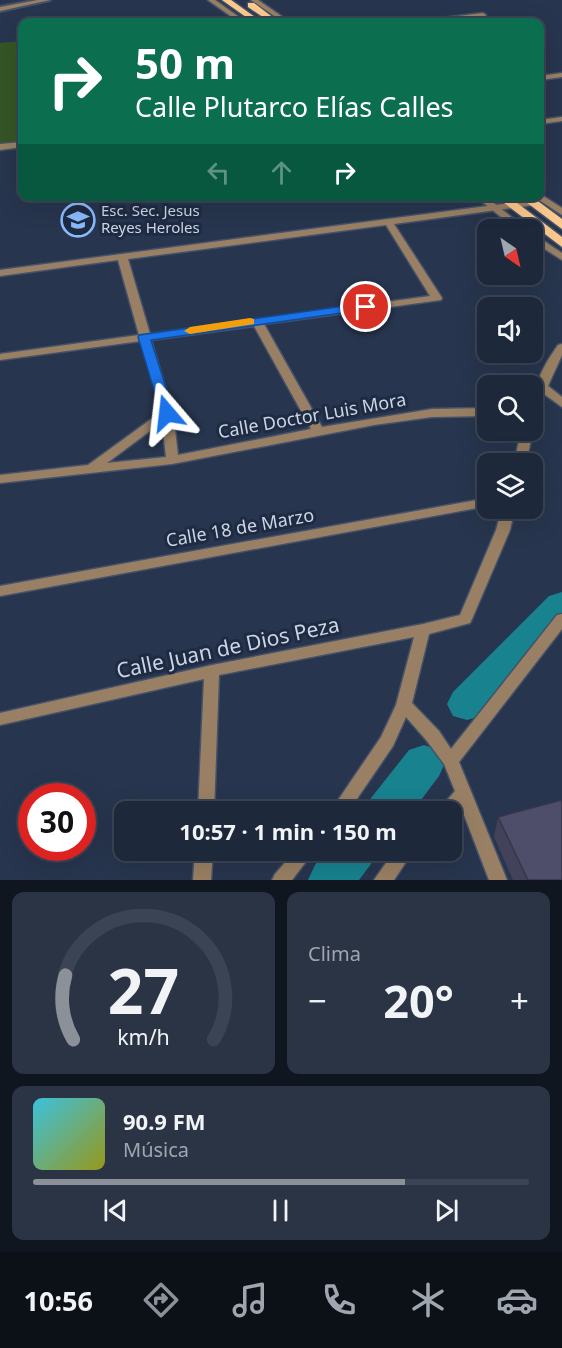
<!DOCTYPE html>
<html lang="es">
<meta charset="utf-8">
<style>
:root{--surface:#1d283a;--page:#2a3445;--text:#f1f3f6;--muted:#a0a6af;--line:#3b4454;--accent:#8c9099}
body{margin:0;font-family:"Noto Sans",sans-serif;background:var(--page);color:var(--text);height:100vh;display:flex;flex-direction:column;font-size:22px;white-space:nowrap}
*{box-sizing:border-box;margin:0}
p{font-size:20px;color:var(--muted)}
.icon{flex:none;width:33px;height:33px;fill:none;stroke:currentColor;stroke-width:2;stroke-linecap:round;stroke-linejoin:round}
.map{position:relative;height:880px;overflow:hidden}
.side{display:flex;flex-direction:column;gap:12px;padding:12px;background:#101620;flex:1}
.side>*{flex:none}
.hud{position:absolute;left:18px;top:18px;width:526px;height:183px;border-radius:12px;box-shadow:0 6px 24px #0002,0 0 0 2px var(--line);background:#0b6e4f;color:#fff;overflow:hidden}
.needle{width:39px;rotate:146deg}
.buttons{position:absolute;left:477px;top:219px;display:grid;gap:12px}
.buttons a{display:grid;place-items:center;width:66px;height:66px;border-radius:12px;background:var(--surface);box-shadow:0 6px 24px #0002,0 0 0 2px var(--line);font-size:30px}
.speed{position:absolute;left:18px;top:783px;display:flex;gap:12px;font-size:30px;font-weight:700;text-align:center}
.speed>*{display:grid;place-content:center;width:78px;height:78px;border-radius:50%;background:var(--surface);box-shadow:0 6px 24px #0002,0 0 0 2px var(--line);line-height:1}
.speed .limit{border:9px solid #d22;background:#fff;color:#111}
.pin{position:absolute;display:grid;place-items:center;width:51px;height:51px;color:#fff;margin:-26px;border:3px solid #fff;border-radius:50%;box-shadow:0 2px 6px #0007}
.me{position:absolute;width:66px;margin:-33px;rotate:343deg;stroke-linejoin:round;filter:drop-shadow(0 0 4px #0008)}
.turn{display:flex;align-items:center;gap:21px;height:126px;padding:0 18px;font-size:27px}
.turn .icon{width:78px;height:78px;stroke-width:2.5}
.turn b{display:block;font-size:42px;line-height:51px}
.lanes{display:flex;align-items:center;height:57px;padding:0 18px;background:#0003;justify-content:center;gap:30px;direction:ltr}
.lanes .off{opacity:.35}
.big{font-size:45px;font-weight:700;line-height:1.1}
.side .card{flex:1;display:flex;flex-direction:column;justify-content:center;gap:9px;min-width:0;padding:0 21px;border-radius:12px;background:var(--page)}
.side .dial{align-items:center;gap:0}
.dial svg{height:156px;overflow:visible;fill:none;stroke:var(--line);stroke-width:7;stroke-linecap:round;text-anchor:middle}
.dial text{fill:var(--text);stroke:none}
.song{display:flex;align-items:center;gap:18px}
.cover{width:72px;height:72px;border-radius:9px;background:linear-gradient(135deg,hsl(190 70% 55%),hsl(60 70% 35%))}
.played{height:6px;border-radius:3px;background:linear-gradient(90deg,var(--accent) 75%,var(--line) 75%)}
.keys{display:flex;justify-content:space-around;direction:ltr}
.heat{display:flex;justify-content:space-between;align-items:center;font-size:33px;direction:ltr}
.side .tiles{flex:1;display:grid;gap:12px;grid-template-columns:1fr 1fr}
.card:last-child{grid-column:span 2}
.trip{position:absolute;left:114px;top:801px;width:348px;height:60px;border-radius:12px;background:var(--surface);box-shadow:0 6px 24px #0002,0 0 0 2px var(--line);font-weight:700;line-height:60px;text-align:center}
.menu{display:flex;height:96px;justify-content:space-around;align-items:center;background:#0c1017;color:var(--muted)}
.menu .icon{width:42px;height:42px}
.menu .on{color:var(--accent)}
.menu b{font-size:27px;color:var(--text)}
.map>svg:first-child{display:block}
.green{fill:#355526}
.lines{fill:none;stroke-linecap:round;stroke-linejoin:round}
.river{fill:#18828f;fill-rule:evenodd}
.service-casing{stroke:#455269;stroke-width:4}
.minor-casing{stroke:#455269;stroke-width:3}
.tertiary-casing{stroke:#455269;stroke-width:3}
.primary-casing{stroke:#455269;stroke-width:3}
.service{fill:#998064;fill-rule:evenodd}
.minor{fill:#998064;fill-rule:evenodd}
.tertiary{fill:#998064;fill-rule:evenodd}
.primary{fill:#fdca8e;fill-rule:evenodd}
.wall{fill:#43425b}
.building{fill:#4e4d6a;stroke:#37364a;stroke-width:1.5}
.route{fill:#1a73e8;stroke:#114b97;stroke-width:1.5}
.slow{fill:#f59e0b}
.labels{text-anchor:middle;stroke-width:6;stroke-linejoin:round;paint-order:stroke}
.far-poi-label{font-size:15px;fill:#ccd5e5;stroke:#1e2b43;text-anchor:start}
.street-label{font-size:18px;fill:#ccd5e5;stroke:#1e2b43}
.near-street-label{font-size:21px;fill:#ccd5e5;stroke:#1e2b43}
</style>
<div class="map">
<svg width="562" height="880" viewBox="0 0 562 880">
<rect width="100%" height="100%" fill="#27354e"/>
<path class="green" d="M22,41V142L0,144V43Z"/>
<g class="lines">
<path class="river" d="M562,592V630L481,716L467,720L453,716L447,704L453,692L549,596Z
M424,745L439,750L445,763L439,776L412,812H364L371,798L409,750Z
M327,850H377L371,864L359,880H308L315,865Z"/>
<defs>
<path id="service" d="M38,0H50L0,11V7Z"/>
<path id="minor" d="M483,13L486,15L485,16L439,22H423L426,20Z
M562,73V77L540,80V76Z
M562,117V121L540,124V120Z
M22,142V147L0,150V144Z
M532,200L537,203L535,205L394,224L442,298L441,300L264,324L322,427L432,409L488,408V416L432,417L374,425L172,464L0,483V475L88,465L161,412L141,341L0,360V354L139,335L118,260L0,276V270ZM386,225L430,296L150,334L128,259ZM254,326L311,429L178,455L173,413L151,340ZM162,422L166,457L107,463Z
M562,344V355L548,386L562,397V407L544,394L538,410L532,413C532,387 543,366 558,345Z
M521,430H533L526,464H514Z
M488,498V506L0,596V586Z
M502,508H515L510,530L472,619L470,623L429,634L412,703L439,731L451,749L557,615L562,614V629L459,762L507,880H489L461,807L452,817V812H437L455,791L444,764L427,741L406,717L393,746L348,812H330L381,737L396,705L414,637L219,675L214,812H198L204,679L0,725V713L212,665L423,624L460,615L496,530Z
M195,850H213L211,880H193Z
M296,850H315L292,880H272L275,874Z
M395,850H414L394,880H374Z"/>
<path id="tertiary" d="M208,0H215L246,22H239Z
M251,0H258L290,22H283Z
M540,194L562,208V215L536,198L535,196H540Z
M475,196H485L528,230H517Z
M532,233L562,253V260L532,241Z"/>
<path id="primary" d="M222,0H231L262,22H253Z
M248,3H254L279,22H270L248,7Z
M495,196H508L562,237V247Z
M518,196H531L562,219V229Z"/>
</defs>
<use href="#service" class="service-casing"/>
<use href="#minor" class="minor-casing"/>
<use href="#tertiary" class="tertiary-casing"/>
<use href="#primary" class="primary-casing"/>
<use href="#service" class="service"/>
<use href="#minor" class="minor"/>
<use href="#tertiary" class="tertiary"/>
<use href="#primary" class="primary"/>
</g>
<path class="wall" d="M498,817L562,880H513L494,837Z"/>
<path class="building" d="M562,800V880H528L498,817Z"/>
<path class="route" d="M366,303L370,304V309L151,340L174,413L167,417L161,413L138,337L139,335Z"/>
<path class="slow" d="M250,318L254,319V324L190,334L184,331L190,327Z"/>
<defs>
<symbol id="school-ring" viewBox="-11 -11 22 22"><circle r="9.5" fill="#1e2b43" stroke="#89bafc" stroke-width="1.5"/><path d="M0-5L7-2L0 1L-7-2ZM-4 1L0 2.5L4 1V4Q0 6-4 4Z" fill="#89bafc"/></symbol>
</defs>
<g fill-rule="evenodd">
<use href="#school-ring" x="59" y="201" width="38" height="38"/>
</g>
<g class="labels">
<g class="far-poi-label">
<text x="101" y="216">Esc. Sec. Jesus<tspan x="101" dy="17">Reyes Heroles</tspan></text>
</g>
<g class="street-label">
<text transform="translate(312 416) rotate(-10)" y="6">Calle Doctor Luis Mora</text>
<text transform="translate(240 528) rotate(-10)" y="6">Calle 18 de Marzo</text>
</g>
<g class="near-street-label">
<text transform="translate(228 648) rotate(-12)" y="7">Calle Juan de Dios Peza</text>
</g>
</g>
</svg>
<div class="buttons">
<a><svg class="needle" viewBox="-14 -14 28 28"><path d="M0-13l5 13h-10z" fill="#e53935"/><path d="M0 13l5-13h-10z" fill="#a0a6af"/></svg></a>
<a><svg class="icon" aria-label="sound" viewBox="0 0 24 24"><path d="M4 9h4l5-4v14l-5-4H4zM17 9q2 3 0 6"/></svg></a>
<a><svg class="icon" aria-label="search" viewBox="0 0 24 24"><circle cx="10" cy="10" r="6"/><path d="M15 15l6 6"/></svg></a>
<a><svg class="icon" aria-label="layers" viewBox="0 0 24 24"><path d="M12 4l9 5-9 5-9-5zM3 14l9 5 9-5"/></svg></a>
</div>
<div class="speed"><div class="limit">30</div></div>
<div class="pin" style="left:366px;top:307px;background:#d93025"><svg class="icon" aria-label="arrive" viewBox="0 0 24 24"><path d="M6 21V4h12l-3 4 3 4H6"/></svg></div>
<svg class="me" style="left:167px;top:413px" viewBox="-20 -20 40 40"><path d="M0-17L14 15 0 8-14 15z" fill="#1a73e8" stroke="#fff" stroke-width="4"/></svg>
<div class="trip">10:57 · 1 min · 150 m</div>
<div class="hud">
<div class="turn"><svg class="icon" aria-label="right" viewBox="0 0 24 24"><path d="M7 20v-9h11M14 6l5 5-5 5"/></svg><div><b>50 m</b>Calle Plutarco Elías Calles</div></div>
<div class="lanes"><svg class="icon off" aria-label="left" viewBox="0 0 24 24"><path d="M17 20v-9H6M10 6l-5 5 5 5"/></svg><svg class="icon off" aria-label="ahead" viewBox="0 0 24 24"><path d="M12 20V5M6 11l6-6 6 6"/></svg><svg class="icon" aria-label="right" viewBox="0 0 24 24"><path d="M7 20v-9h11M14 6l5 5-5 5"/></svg></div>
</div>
</div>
<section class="side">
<div class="tiles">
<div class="card dial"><svg viewBox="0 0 100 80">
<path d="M14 69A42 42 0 1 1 86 69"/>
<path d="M14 69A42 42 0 0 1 10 36" stroke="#8c9099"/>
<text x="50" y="56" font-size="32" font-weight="700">27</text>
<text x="50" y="72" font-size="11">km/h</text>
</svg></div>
<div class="card"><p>Clima</p>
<div class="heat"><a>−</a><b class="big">20°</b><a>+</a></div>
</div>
<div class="card">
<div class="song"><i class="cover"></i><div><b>90.9 FM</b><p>Música</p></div></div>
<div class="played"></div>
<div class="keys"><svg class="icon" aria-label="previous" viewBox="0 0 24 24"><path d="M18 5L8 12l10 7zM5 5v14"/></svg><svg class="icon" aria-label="pause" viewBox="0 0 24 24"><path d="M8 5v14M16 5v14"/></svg><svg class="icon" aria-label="next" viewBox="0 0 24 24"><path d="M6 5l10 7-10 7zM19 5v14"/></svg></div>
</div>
</div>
</section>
<nav class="menu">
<b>10:56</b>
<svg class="icon on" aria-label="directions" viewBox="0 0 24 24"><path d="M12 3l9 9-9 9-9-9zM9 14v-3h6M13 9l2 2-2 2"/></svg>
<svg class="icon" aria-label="music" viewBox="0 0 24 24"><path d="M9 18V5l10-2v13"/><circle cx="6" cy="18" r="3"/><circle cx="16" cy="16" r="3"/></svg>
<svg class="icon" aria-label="phone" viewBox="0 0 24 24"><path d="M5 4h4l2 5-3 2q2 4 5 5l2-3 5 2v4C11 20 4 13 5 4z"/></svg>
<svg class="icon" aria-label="climate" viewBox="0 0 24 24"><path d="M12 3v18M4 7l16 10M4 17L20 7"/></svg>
<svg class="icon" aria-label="car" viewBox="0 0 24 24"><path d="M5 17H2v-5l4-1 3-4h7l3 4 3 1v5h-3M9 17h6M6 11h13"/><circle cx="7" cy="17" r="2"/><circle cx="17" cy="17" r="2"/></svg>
</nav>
